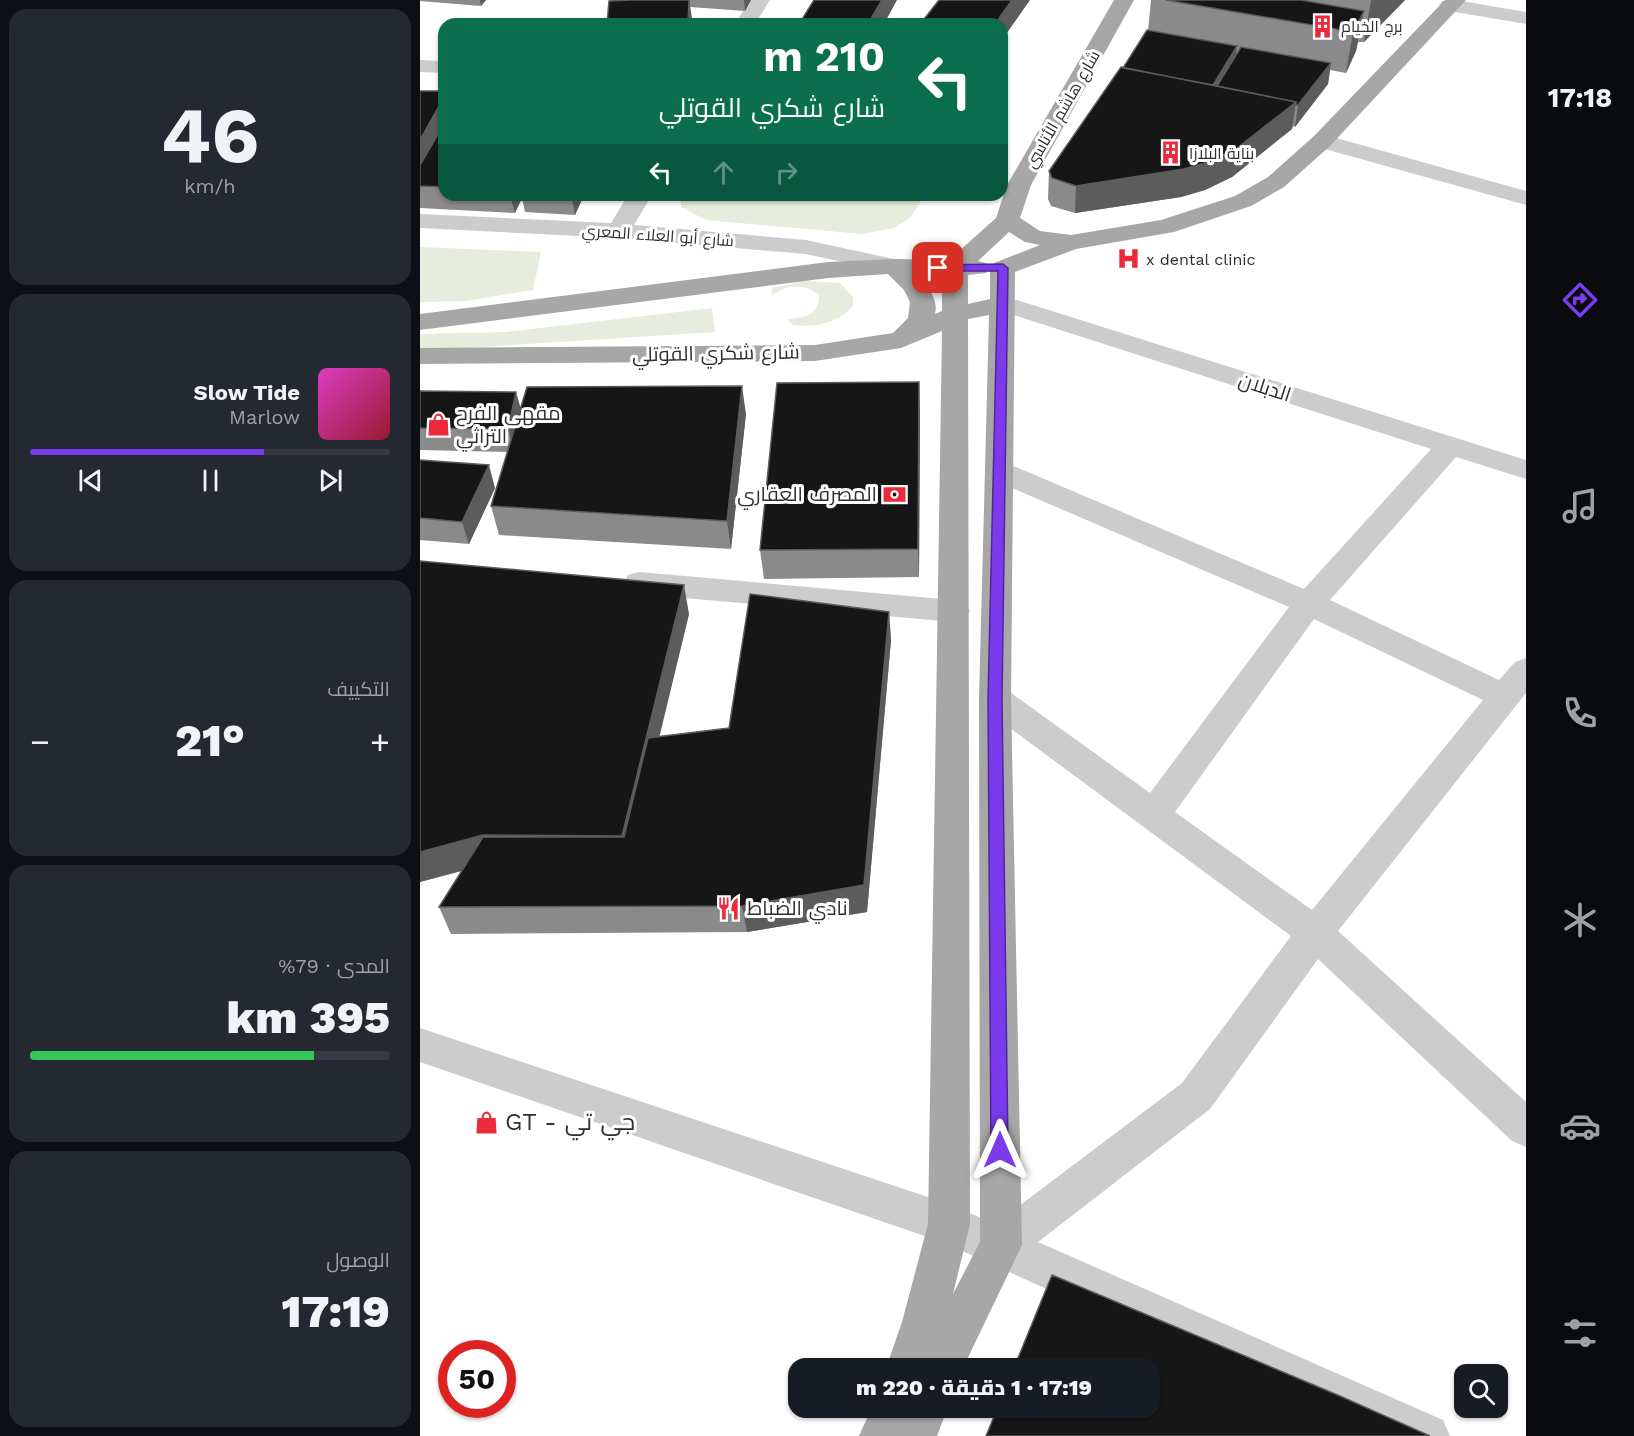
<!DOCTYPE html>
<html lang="ar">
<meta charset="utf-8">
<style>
:root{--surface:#171b24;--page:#242831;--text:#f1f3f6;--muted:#9ea1a6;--line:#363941;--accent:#7c3aed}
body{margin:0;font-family:"Work Sans",Cairo,sans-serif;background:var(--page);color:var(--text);direction:rtl;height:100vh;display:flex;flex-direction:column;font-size:22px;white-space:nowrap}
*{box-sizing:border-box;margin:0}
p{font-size:20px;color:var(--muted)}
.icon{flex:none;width:33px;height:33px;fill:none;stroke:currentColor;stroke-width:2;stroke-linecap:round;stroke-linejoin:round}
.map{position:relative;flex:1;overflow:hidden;direction:ltr}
.side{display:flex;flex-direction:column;gap:9px;padding:9px;background:#0d0f14;width:420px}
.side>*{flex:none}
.banner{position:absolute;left:18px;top:18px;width:570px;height:183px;border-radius:18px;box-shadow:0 2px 4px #0004;direction:rtl;background:#0b6e4f;color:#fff;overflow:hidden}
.fabs{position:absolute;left:1034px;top:1364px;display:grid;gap:12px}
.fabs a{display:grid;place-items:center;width:54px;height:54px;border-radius:12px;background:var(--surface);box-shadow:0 2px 4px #0004;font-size:30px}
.speed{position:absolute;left:18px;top:1340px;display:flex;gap:12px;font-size:30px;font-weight:700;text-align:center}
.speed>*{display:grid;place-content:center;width:78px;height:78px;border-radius:50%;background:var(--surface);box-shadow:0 2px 4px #0004;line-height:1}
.speed .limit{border:9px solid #d22;background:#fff;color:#111}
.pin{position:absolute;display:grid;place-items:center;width:51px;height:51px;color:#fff;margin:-26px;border-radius:12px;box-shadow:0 3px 9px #0006}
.me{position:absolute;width:66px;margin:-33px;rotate:0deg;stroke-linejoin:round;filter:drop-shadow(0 0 4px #0008)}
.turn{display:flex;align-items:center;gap:21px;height:126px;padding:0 24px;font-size:27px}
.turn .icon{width:78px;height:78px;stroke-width:2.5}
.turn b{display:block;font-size:42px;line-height:51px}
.lanes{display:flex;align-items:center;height:57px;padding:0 24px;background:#0003;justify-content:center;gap:30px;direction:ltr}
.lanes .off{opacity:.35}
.big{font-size:45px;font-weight:800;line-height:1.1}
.side .tile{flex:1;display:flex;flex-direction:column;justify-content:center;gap:9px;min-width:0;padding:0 21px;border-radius:18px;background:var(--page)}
.side .dial{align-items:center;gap:0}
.dial b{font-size:78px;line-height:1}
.song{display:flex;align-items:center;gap:18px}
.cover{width:72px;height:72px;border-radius:9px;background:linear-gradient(135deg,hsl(310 70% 55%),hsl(350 70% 35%))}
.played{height:6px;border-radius:3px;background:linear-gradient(90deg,var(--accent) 65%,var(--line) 65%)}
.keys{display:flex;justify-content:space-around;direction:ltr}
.heat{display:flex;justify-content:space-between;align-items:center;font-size:33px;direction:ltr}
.charge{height:9px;border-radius:4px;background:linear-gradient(90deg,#34c759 79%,var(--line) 0)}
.trip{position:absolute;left:368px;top:1358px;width:372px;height:60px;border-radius:18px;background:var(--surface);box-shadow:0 2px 4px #0004;font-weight:800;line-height:60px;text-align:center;direction:rtl}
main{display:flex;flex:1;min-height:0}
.tabs{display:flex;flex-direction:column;width:108px;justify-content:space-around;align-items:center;background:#090b0e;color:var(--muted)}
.tabs .icon{width:42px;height:42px}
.tabs .on{color:var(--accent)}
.tabs b{font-size:27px;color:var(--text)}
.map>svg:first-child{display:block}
.green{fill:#e6eddd}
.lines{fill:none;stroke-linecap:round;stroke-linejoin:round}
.minor{fill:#ccc;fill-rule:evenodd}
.major{fill:#a7a7a7;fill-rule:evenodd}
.wall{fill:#8a8a8a}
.shaded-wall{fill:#5c5c5c}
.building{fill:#161616;stroke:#5c5c5c;stroke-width:1.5}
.route{fill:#7c3aed;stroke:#51269a;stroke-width:1.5}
.labels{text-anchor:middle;stroke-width:6;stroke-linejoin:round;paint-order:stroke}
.far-poi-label{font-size:16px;fill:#2f2f2f;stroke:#fff;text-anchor:start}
.far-street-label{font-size:16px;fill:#2f2f2f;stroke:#fff}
.street-label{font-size:20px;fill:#2f2f2f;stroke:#fff}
.poi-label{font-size:20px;fill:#2f2f2f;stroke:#fff;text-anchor:start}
.near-poi-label{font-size:24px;fill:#2f2f2f;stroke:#fff;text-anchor:start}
</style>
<main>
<nav class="tabs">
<b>17:18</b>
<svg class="icon on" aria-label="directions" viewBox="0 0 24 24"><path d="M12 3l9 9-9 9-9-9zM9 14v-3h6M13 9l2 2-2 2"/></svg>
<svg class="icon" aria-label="music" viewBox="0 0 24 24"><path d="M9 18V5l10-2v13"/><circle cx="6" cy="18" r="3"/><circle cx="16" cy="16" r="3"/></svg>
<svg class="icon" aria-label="phone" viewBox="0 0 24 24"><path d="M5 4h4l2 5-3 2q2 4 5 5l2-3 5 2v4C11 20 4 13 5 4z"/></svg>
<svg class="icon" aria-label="climate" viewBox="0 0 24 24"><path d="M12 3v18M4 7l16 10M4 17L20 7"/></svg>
<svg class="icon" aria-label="car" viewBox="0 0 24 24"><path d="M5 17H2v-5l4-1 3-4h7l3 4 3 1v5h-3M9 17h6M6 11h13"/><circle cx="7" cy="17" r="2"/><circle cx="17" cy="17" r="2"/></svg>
<svg class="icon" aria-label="filters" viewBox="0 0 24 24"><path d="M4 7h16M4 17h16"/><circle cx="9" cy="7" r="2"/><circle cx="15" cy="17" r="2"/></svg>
</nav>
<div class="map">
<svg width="1106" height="1436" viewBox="0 0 1106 1436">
<rect width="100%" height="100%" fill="#fff"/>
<path class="green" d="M260,195H505L490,218L474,228L442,234L286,220L261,207Z
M0,247L121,252L113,290L47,301L0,302Z
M384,281L420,283L433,297V306C418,323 395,328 373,325L367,319C384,318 399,316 399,295C384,283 366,284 351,296L352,288Z
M292,308L295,332L0,351V334L86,332Z"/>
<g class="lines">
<path class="minor" d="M330,0H350L335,24H315Z
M1036,0L1106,12V24L1029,11L1022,9L1019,5L1022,1Z
M0,60L24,61V73L0,72Z
M902,134L1106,191V205L894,146L891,141L894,136Z
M208,195H232L214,225L386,240L483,261L486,266L483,271L474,273L386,254L198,238L0,228V214L191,223Z
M584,296L1106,460V479L1036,457L910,600L1079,680L1095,662L1106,658V693L918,931L1106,1102V1147L1092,1141L898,959L790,1109L618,1242L1023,1420L1030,1436H955L522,1242L0,1062V1028L529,1204L575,1224L762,1083L871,936L563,708L559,699L563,690L575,687L587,690L730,793L869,607L571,479L567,472L571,465L581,463L591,465L884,589L1011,449L575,309L571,304L575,299ZM894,619L1063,700L892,910L755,812Z
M219,572L534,600L545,603L550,611L545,619L534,622L219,594L208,591L204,583L208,575Z"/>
<path class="major" d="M694,0H714L611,185L600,218L620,231L651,235L741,220L815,196L848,177L894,136L1025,0H1046L910,146L864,187L831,206L754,232L656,249L595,272L591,699L602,1245L543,1368H466L482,1322L508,1224L522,331L481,348L395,361L0,364V348L395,345L473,333L488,318L490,302L484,290L468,274L408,278L0,330V314L408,262L474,259L529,260L576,218L587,185ZM589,232L605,242L620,245L574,263L570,268V299L548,304V275L566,273L570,268L566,263L558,261ZM496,274L522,275V311L515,314C519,299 507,285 496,274ZM569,315L559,699L560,1242L533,1294L550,1224L548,319Z
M452,1407H528L517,1436H439Z"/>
</g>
<path class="wall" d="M0,0H66L61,6L0,1Z
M210,0H331L325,11L270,7L272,24H187Z
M731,0H985L944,42H938L936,51L926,73L910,70L908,84L875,127L873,126L872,129L812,177L785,190L761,197L655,213L631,206L628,199L629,171L703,68L728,31Z
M0,91H24V195H164L155,215L105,212L102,198L95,213L0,208Z
M0,391L96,392L101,409L326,414L311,549L79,535L71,506L88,452L0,450Z
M500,411L499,577L344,579L340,550Z
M0,460L75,488L49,544L0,540Z
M0,561L269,614L239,736L309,728L469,612L471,640L447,912L327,932L31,934L19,907L42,871L0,882Z"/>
<path class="shaded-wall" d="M60,0H66L61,6Z
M269,0L272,18V24H268Z
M324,0H331L325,11Z
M462,0H477L464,24L452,17Z
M592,0H610L582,40V24H575Z
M951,0H985L944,42Z
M944,11L936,51L926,73L933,32Z
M817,46L814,67L795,88H792Z
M911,63L908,84L875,127L878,105Z
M24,97V137L0,182V140Z
M876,102L872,129L812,177L785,190L761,197L655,213L656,186Z
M90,195H101L102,198L95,213Z
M151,195H164L155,215Z
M499,382L500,411L499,577L498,549Z
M322,386L326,414L311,549L307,521Z
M96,392L102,415L94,452L88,429Z
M69,465L75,488L49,544L42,522Z
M264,585L269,614L209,863L202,836Z
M469,612L471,640L447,912L327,932L322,906Z
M63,835L73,862L0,882V852Z"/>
<path class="building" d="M210,0H269L268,24H187L189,1Z
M394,0H462L452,17L501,23L519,0H592L575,24H379Z
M746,0H881L944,11L933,32Z
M727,30L817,46L793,85L703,68Z
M821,47L911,63L878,105H876V102L797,86Z
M701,67L876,102L816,149L789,162L764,169L656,186L632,178L629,171Z
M0,91H24V97L0,140Z
M24,124V187L0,186V165Z
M499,382L498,549L340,550L357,383Z
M322,386L307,521L71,506L107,387Z
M0,391L96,392L88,429L0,428Z
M0,460L69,465L42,522L0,518Z
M0,561L264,585L202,836L63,835L0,852Z
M330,594L469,612L444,885L322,906L19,907L63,837H204L228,738L309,728Z
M632,1275L920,1396L1010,1436H566L578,1407H729V1368H594Z"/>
<path class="route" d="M583,264L588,268L582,699L588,1150L586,1155L580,1158L574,1155L571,1150L568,699L578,271H518L512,268L518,265Z"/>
<defs>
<symbol id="building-bare" viewBox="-9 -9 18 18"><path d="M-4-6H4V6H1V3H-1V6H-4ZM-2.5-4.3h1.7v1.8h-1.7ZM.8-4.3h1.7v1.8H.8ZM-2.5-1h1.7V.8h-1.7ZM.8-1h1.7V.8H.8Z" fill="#ed2a3b" stroke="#fff" stroke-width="2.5" paint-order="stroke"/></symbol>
<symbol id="hospital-bare" viewBox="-9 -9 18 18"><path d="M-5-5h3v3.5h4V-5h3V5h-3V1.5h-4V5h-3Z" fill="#ed2a3b" stroke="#fff" stroke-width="2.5" paint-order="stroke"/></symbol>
<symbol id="shop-bare" viewBox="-9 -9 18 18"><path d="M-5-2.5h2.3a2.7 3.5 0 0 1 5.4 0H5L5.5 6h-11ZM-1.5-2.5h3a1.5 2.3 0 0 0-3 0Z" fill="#ed2a3b" stroke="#fff" stroke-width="2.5" paint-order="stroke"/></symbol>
<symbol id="bank-bare" viewBox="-9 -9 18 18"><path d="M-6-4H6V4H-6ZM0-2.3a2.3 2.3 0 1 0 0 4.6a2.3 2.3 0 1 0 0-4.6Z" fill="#ed2a3b" stroke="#fff" stroke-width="2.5" paint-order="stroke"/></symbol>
<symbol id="restaurant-bare" viewBox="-9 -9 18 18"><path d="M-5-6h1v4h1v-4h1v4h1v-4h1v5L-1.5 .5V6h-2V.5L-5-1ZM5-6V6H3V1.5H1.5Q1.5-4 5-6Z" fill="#ed2a3b" stroke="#fff" stroke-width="2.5" paint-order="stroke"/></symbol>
</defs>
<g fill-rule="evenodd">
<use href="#building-bare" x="886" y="10" width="33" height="33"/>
<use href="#building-bare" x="734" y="136" width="33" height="33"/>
<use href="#hospital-bare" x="692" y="242" width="33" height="33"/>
<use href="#shop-bare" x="2" y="408" width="33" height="33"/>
<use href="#bank-bare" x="458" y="478" width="33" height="33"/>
<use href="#restaurant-bare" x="292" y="892" width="33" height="33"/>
<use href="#shop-bare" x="50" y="1106" width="33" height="33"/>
</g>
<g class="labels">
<g class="far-poi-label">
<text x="921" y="32">برج الخيام</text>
<text x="769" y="159">بناية البلازا</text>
<text x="726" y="265">x dental clinic</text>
</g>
<g class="far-street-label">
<text transform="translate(642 109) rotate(-60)" y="6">شارع هاشم الأتاسي</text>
<text transform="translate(238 235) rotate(4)" y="6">شارع أبو العلاء المعري</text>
</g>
<g class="street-label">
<text transform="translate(296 353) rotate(-1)" y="7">شارع شكري القوتلي</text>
<text transform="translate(845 387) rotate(18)" y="7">الدبلان</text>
</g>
<g class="poi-label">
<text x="36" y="420">مقهى الفرح<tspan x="36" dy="23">التراثي</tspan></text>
<text x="457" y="501" text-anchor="end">المصرف العقاري</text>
<text x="327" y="915">نادي الضباط</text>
</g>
<g class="near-poi-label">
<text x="85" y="1130">GT - جي تي</text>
</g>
</g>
</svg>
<div class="fabs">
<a><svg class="icon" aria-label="search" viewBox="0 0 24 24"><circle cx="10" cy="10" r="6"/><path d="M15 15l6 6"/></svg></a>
</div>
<div class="speed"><div class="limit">50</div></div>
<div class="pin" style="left:518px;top:268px;background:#d93025"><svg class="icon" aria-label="arrive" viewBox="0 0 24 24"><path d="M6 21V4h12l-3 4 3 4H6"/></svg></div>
<svg class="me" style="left:580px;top:1150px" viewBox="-20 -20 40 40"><path d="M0-17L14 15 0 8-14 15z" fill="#7c3aed" stroke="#fff" stroke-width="4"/></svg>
<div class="trip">17:19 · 1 دقيقة · 220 m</div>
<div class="banner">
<div class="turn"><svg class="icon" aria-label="left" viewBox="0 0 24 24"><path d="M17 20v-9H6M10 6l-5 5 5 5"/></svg><div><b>210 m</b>شارع شكري القوتلي</div></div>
<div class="lanes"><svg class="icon" aria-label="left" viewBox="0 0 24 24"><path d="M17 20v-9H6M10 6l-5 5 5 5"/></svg><svg class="icon off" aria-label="ahead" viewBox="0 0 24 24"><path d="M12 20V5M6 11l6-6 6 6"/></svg><svg class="icon off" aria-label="right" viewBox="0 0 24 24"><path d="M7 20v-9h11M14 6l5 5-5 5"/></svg></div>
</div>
</div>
<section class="side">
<div class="tile dial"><b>46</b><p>km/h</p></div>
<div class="tile">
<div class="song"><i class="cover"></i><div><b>Slow Tide</b><p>Marlow</p></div></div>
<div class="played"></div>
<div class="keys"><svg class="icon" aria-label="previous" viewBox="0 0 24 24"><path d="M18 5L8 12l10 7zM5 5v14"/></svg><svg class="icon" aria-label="pause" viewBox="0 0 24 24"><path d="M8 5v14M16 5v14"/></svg><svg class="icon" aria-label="next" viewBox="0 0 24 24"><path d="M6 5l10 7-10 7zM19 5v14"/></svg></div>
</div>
<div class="tile"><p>التكييف</p>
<div class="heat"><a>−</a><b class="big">21°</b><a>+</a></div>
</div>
<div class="tile"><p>المدى · 79%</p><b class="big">395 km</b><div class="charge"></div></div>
<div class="tile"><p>الوصول</p><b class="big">17:19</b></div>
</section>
</main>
